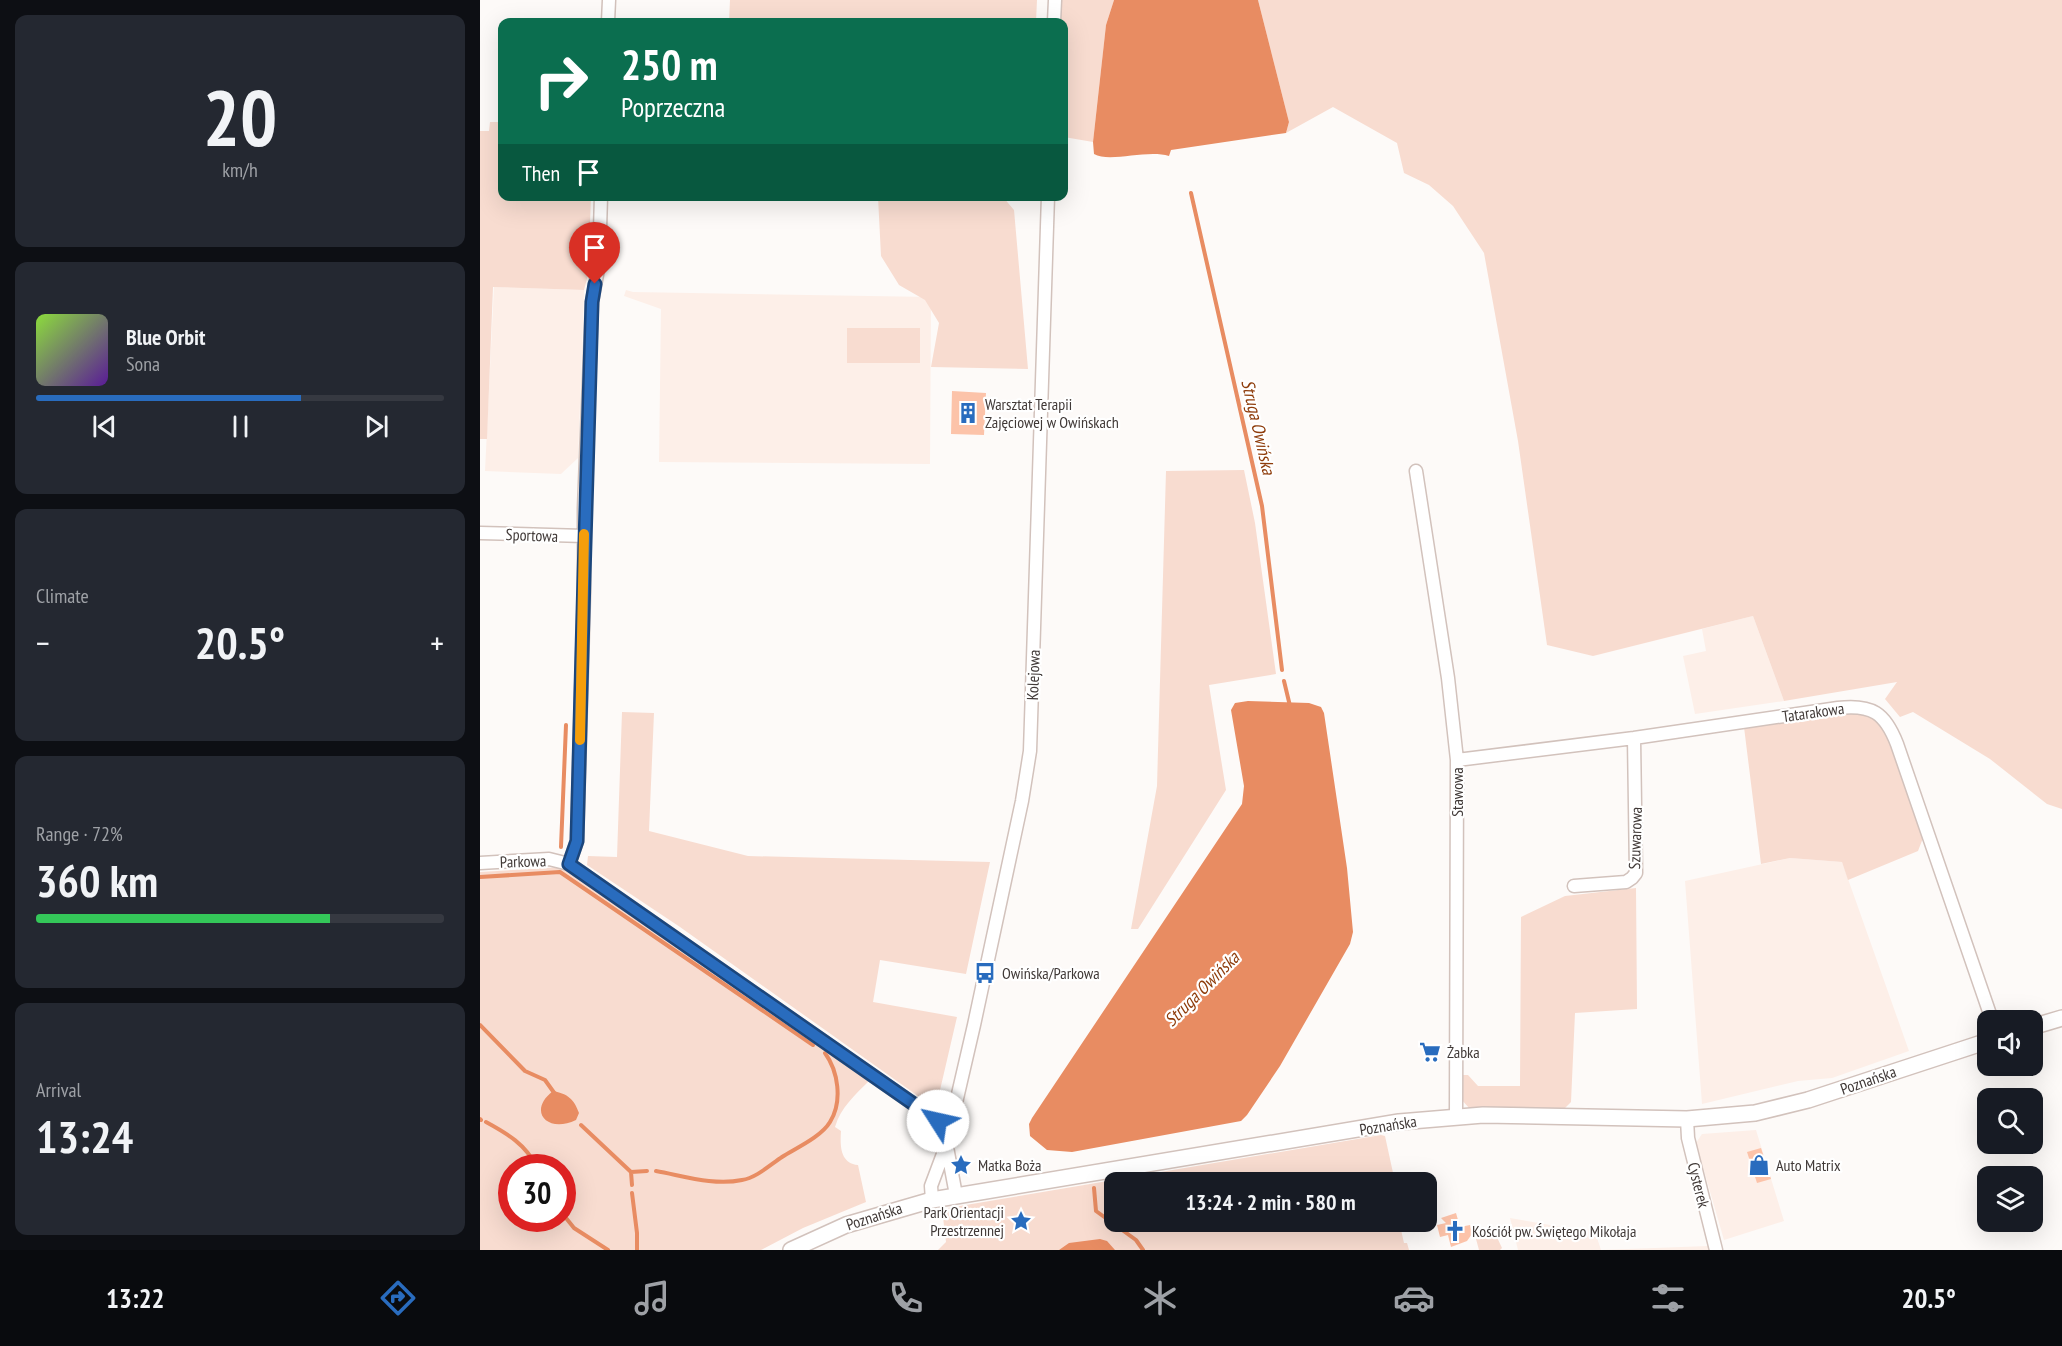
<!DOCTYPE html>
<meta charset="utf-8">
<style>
:root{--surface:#171b24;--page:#242831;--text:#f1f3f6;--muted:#9ea1a6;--line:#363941;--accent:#296cbe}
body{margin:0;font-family:"PT Sans Narrow",sans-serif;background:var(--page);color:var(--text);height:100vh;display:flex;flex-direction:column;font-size:22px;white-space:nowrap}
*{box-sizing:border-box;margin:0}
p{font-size:20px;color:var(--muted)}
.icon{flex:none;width:33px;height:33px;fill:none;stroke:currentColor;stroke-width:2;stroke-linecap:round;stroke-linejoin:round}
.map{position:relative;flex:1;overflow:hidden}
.details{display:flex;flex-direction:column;gap:15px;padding:15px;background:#0d0f14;width:480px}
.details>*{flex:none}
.banner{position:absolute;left:18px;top:18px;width:570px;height:183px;border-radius:12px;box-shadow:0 6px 24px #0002;background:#0b6e4f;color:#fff;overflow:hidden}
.controls{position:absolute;left:1497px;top:1010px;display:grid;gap:12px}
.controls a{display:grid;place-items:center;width:66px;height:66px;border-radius:12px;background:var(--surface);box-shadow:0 6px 24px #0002;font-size:30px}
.speed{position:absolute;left:18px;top:1154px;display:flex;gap:12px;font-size:30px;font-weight:700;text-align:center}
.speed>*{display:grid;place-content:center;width:78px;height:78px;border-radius:50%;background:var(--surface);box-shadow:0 6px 24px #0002;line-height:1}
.speed .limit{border:9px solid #d22;background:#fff;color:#111}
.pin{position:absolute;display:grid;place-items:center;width:51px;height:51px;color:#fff;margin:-62px -26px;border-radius:50% 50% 50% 0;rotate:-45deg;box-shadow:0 0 6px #0007}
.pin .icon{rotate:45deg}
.me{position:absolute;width:66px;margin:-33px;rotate:305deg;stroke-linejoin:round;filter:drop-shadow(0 0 4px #0008)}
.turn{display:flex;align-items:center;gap:21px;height:126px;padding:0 24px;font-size:27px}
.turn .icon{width:78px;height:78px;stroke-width:2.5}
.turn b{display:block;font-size:42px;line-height:51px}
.then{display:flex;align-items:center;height:57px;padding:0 24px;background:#0003;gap:12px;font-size:22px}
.big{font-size:45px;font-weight:700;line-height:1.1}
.details .widget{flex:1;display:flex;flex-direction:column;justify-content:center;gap:9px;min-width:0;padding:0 21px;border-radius:12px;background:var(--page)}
.details .dial{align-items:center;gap:0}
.dial b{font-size:78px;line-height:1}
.song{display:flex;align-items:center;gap:18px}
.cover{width:72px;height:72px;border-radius:9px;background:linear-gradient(135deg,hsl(90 70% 55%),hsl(270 70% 35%))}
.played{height:6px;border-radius:3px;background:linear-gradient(90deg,var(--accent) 65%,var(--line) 65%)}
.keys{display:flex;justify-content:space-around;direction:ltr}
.heat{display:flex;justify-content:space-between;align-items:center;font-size:33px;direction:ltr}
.charge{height:9px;border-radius:4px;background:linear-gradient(90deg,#34c759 72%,var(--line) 0)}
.trip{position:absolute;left:624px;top:1172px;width:333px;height:60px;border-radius:12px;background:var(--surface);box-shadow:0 6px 24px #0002;font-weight:700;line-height:60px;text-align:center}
.dock{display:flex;height:96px;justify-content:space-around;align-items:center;background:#090b0e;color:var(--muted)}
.dock .icon{width:42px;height:42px}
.dock .current{color:var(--accent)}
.dock b{font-size:27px;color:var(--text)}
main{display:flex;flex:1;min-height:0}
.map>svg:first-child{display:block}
.built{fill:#fdefe8}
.green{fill:#f8dcd0;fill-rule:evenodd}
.water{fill:#e88c62}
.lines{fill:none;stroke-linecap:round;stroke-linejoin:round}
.stream{stroke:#e88c62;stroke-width:4}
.building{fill:#fcc3a9}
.minor-casing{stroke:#d2c2bc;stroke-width:15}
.major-casing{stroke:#d2c2bc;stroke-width:18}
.minor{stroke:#fff;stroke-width:12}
.major{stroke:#fff;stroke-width:15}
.route-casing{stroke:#1b467c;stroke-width:15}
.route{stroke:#296cbe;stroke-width:10}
.slow{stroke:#f59e0b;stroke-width:10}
.labels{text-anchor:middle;stroke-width:4.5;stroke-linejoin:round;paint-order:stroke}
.poi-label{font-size:16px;fill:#403937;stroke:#fff;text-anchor:start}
.street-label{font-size:16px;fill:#403937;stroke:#fff}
.water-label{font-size:18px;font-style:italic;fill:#8e3c0b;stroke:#fff}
</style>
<main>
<section class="details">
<div class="widget dial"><b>20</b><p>km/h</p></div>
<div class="widget">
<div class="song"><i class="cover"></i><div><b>Blue Orbit</b><p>Sona</p></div></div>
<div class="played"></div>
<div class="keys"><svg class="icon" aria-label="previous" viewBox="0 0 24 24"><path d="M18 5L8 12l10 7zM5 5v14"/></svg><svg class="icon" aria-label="pause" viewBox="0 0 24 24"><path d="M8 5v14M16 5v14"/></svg><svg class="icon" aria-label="next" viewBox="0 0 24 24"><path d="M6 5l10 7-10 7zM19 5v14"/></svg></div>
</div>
<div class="widget"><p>Climate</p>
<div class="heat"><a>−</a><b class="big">20.5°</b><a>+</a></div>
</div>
<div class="widget"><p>Range · 72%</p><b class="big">360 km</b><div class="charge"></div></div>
<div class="widget"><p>Arrival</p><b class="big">13:24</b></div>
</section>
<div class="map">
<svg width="1582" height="1250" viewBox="0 0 1582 1250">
<rect width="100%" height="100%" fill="#fdfaf8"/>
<path class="built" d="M14,287L104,290L98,458L81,474L5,471Z
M146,290L153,292L451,297L450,464L179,462L181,309L144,296Z
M1273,616L1304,701L1215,714L1203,656L1226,651L1222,629Z
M1310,858L1362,862L1429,1051L1352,1078L1318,1081L1222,1104L1205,881Z
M1276,1130L1304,1221L1244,1240L1216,1143L1222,1134Z
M1030,1218L1105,1231L1113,1226L1121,1250L1228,1246L1229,1250H1038Z"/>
<path class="green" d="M250,0H557L556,22H249Z
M581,0H634L626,25L613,142L584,137V22H580Z
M778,0H1582V809L1567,804L1510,759L1433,712L1420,717L1405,699L1417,682L1304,701L1273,616L1113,656L1067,645L1038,441L1004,253L973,206L949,185L924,173L917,143L853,107L806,133L809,122Z
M10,122H22V196L111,197L108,275L104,290L13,287L7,439H0V131H9Z
M398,197H523L534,210L548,369L451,367L459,323L445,300L419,285L401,256Z
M367,328H440V363H367Z
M764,470L775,523L796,674L729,685L746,790L658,929H651L677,786L686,471Z
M142,712L174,713L169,831L268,856L510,862L486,974L400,960L393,1002L477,1017L457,1103L438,1096L200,927L107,865L108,856L137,857Z
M1363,712C1374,712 1389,712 1398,720C1413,734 1435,814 1443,838L1438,851L1368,880L1362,862L1310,858L1281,864L1264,727Z
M83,867L390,1080C375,1095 361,1107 355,1127L361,1131C360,1146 360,1163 378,1165L386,1202L323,1228L281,1250H0V872ZM32,1167H82V1218H32Z
M1156,888L1157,1009L1095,1013L1091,1102L1084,1109H990L980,1098L982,1075H988L998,1086H1040L1041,917L1085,896Z
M901,1135L905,1136L915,1182H634V1221H919L924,1243H927L929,1250H458L466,1242L462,1209Z
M1014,1231L1022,1248L1020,1250H999L996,1239Z"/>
<path class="water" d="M634,0H778L809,122L806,133L691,150L689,156C667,149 630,163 614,154L613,142L626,25Z
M768,701L829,703L841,707L844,713L867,868L873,932L870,944L800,1066L767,1115L761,1121L592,1152L567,1150L550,1136L549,1124L552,1118L762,804L764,786L751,710L755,703Z
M73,1091C88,1094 94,1099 99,1113L96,1120C67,1134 47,1111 73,1091Z
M620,1239L627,1241L635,1250H579L589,1243Z"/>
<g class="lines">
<path class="stream" d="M711,193L782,506L802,670
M804,681L810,706
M81,847L86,725
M0,877L80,872L333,1045
M0,1025L45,1071L65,1080L75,1094
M0,1119L1,1120
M6,1122C28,1134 45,1144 57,1167
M101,1125L151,1172L152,1185
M176,1171C204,1176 234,1186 262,1180C276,1178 290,1165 302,1157C316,1148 341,1137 350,1122C363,1101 358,1071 345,1053
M151,1172L167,1171
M614,1188L616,1211L656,1240L663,1250
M152,1193L157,1233V1250
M82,1213L94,1228L128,1250"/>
</g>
<path class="building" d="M472,391L506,393L504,435L471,434Z
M1281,1148L1291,1179L1277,1183L1267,1152Z
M976,1213L980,1227L990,1225L992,1234L987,1241L971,1247L968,1235L960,1237L957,1225L966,1223L961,1218Z"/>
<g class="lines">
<defs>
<path id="minor" d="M128,22L129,0
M574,22L575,0
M936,471L968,678L977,760L976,1116
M0,533L104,536
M977,760L1154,738L1358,708C1392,704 1405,713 1417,744L1512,1020
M0,863L69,859L89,864L458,1121L471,1127
M89,864L97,841L104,593V508L112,302L119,264L121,196
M1094,886L1146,882L1152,878L1156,873L1154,738
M1207,1119L1208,1138L1236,1250
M467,1147L476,1195
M452,1200L451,1186L466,1146L494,1025L542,801L550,751L568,196"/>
<path id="major" d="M1552,1027L1582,1018
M311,1250L366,1225L452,1200L919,1122L1003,1115L1207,1119L1275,1113L1328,1100L1508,1041"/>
</defs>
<use href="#minor" class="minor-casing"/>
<use href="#major" class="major-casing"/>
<use href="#minor" class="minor"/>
<use href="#major" class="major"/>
</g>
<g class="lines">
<defs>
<path id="route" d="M115,284L112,302C106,482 102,661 97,841L89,864L458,1121"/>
</defs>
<use href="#route" class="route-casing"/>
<use href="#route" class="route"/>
<path class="slow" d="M100,740L104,534"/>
</g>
<defs>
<symbol id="building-bare" viewBox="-9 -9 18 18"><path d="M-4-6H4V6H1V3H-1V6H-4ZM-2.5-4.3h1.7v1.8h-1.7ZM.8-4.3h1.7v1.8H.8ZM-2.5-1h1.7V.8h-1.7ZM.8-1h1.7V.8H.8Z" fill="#296cbe" stroke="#fff" stroke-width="2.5" paint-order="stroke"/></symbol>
<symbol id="bus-bare" viewBox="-9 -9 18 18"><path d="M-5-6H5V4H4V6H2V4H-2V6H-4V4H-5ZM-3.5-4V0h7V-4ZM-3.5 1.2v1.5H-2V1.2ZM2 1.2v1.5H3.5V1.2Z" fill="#296cbe" stroke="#fff" stroke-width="2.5" paint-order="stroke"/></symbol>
<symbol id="supermarket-bare" viewBox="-9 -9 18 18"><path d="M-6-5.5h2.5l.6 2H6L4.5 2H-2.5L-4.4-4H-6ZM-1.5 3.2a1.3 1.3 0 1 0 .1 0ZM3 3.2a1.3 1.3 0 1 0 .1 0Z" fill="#296cbe" stroke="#fff" stroke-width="2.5" paint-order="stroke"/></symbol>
<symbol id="sight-bare" viewBox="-9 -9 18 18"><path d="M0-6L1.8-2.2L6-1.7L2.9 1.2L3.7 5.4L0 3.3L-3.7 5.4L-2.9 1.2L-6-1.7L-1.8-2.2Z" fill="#296cbe" stroke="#fff" stroke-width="2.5" paint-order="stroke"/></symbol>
<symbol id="shop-bare" viewBox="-9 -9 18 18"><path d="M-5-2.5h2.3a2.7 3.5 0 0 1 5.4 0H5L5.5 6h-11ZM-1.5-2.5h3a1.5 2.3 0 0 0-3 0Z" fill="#296cbe" stroke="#fff" stroke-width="2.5" paint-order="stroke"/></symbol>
<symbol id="church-bare" viewBox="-9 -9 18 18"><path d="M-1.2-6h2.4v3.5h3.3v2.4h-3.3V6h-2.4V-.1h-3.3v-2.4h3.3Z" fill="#296cbe" stroke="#fff" stroke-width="2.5" paint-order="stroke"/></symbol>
</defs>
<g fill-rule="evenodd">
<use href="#building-bare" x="473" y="398" width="30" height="30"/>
<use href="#bus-bare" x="490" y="958" width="30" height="30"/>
<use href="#supermarket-bare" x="935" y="1037" width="30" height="30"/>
<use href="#sight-bare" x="466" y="1150" width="30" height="30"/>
<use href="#shop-bare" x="1264" y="1150" width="30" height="30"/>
<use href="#sight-bare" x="526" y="1206" width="30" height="30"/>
<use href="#church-bare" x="960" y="1216" width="30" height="30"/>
</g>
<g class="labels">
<g class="poi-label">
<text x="505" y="410">Warsztat Terapii<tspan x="505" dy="18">Zajęciowej w Owińskach</tspan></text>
<text x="522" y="979">Owińska/Parkowa</text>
<text x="967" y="1058">Żabka</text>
<text x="498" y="1171">Matka Boża</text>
<text x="1296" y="1171">Auto Matrix</text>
<text x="524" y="1218" text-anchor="end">Park Orientacji<tspan x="524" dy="18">Przestrzennej</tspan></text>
<text x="992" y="1237">Kościół pw. Świętego Mikołaja</text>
</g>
<g class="street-label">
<text transform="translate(52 535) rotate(2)" y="6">Sportowa</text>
<text transform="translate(553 675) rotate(-88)" y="6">Kolejowa</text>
<text transform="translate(1333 712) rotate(-8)" y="6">Tatarakowa</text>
<text transform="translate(977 792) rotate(-90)" y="6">Stawowa</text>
<text transform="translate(1155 838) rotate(-88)" y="6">Szuwarowa</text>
<text transform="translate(43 861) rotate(-2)" y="6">Parkowa</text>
<text transform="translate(1388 1080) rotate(-19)" y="6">Poznańska</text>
<text transform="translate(908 1125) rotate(-9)" y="6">Poznańska</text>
<text transform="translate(1219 1185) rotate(76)" y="6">Cysterek</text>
<text transform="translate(394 1216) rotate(-18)" y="6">Poznańska</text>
</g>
<g class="water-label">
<text transform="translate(778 427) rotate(77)" y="6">Struga Owińska</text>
<text transform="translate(722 989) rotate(-45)" y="6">Struga Owińska</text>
</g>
</g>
</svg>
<div class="controls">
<a><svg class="icon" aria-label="sound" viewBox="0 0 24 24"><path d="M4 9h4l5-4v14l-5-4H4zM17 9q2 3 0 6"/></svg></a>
<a><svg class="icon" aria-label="search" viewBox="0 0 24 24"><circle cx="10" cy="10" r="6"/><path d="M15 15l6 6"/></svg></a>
<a><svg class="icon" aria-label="layers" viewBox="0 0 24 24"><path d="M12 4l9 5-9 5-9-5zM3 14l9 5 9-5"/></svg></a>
</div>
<div class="speed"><div class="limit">30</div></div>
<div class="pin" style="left:115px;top:284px;background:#d93025"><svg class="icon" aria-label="arrive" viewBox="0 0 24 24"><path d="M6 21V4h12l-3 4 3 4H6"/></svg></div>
<svg class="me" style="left:458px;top:1121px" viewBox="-20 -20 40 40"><circle r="19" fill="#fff"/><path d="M0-13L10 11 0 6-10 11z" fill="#296cbe"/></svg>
<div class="trip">13:24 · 2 min · 580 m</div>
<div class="banner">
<div class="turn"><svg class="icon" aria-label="right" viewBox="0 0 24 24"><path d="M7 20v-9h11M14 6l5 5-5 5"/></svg><div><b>250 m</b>Poprzeczna</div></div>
<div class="then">Then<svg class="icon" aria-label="arrive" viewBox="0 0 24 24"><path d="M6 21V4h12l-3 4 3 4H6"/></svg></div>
</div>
</div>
</main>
<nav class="dock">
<b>13:22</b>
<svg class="icon current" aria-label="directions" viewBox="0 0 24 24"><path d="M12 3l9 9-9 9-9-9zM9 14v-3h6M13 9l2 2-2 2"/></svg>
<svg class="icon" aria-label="music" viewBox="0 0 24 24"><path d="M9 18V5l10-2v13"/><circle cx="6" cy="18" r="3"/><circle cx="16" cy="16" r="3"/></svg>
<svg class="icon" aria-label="phone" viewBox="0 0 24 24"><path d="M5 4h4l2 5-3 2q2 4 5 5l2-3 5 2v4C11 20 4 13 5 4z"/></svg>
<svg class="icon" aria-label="climate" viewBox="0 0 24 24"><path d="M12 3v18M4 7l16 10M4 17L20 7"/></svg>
<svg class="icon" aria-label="car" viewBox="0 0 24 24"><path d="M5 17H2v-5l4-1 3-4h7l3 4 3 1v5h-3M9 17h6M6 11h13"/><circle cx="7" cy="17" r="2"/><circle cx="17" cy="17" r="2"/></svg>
<svg class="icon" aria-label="filters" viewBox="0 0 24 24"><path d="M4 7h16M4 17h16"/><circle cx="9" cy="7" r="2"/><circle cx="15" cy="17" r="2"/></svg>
<b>20.5°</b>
</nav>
